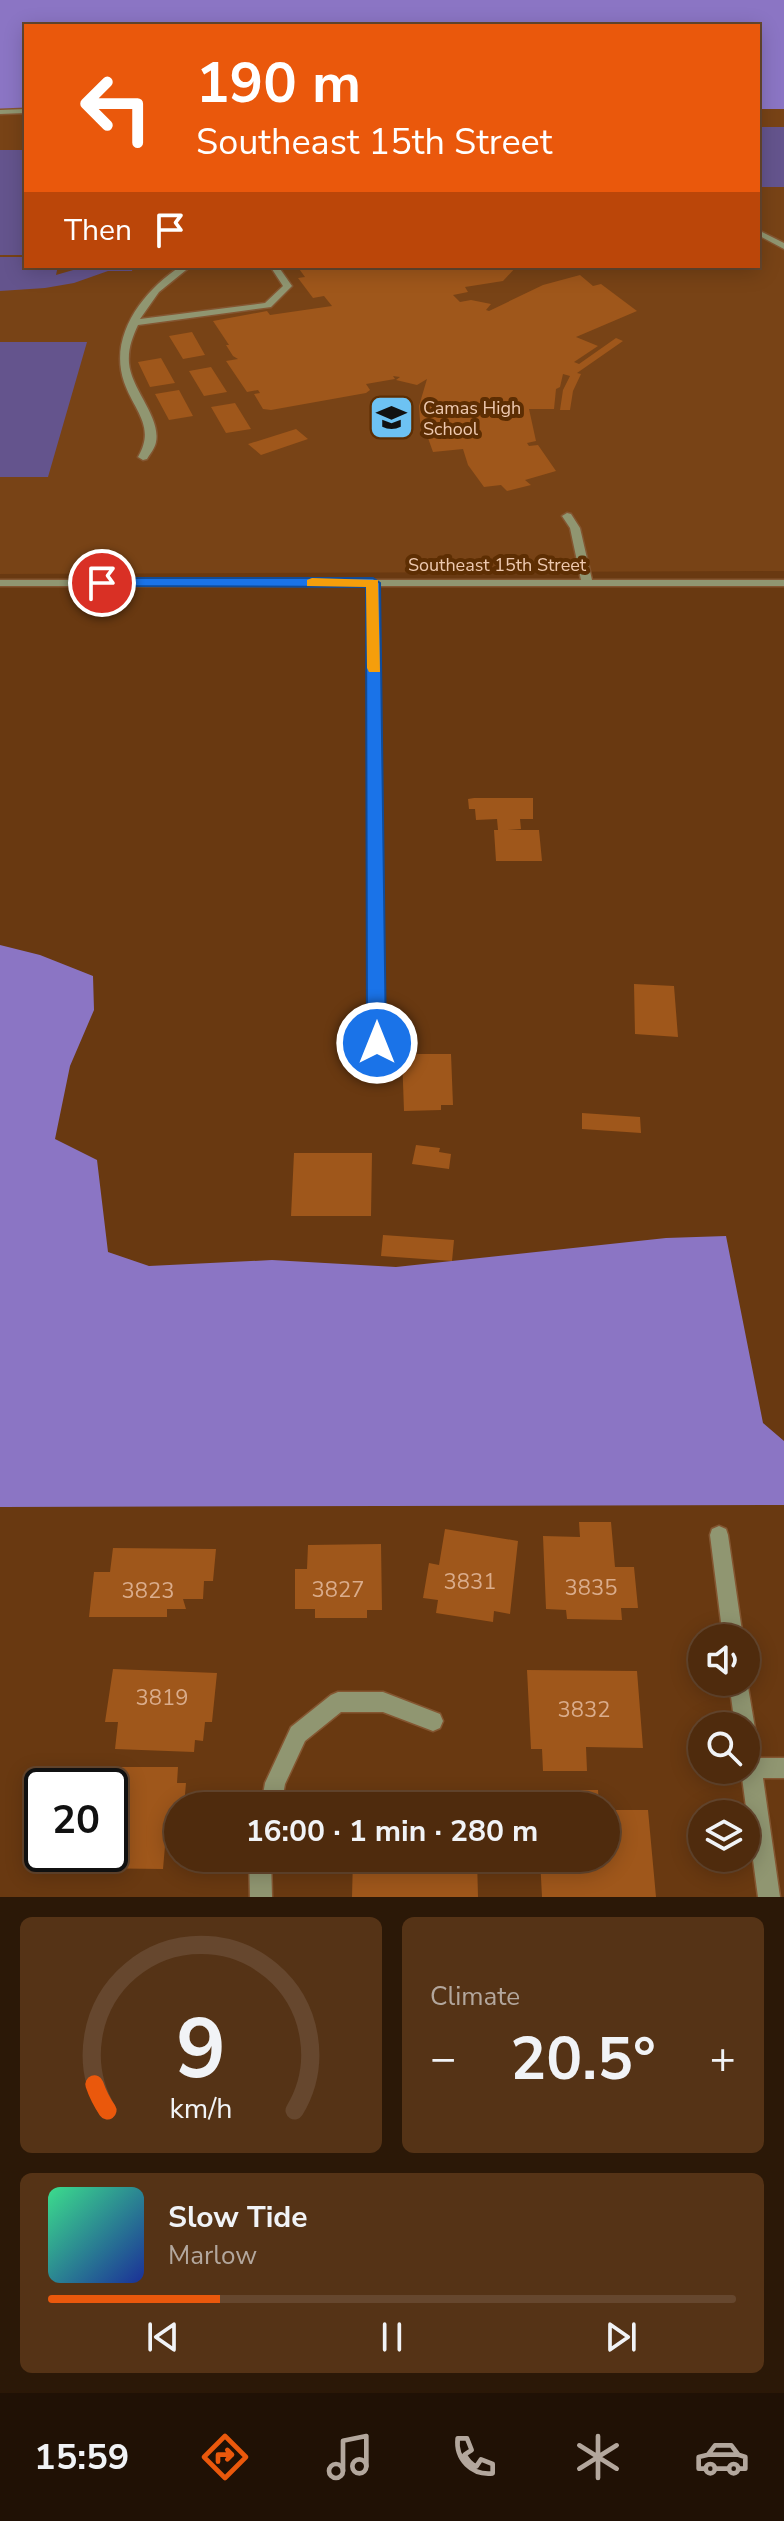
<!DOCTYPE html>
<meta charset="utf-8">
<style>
:root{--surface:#4f2b0d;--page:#553316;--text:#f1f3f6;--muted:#b3a79d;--line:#66472e;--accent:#ea580c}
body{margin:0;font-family:"Nunito Sans",sans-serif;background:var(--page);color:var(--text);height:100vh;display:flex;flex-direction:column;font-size:30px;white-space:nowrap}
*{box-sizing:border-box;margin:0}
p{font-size:26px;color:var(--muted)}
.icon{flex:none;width:44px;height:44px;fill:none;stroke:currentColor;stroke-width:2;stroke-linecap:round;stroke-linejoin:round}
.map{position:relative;height:1897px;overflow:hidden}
.side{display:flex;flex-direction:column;gap:20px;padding:20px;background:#2b1807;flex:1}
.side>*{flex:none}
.banner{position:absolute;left:24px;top:24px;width:736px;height:244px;border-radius:0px;box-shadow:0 4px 20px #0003,0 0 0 2px var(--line);background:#ea580c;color:#fff;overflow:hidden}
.tools{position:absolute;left:688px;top:1624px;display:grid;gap:16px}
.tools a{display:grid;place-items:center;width:72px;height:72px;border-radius:50%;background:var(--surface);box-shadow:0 4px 20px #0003,0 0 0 2px var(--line);font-size:40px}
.speed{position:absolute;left:24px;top:1768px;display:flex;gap:16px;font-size:40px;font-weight:700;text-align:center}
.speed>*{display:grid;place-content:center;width:104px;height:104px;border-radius:50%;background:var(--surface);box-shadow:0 4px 20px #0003,0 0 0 2px var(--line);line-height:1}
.speed .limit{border:4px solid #111;border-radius:12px;background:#fff;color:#111}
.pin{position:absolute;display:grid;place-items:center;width:68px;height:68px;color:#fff;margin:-34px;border:4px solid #fff;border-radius:50%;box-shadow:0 2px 8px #0007}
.me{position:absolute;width:88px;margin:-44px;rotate:0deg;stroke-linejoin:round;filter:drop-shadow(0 0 6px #0008)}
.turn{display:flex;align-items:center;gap:28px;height:168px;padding:0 40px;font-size:36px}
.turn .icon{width:104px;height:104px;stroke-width:2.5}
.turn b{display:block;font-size:56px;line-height:68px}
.then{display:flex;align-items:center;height:76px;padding:0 40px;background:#0003;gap:16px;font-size:30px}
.big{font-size:60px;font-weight:700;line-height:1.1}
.side .tile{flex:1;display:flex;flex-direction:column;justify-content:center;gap:12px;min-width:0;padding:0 28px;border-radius:12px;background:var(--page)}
.side .dial{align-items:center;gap:0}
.dial svg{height:208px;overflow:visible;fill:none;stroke:var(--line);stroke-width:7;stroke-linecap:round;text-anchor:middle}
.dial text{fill:var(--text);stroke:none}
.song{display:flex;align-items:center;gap:24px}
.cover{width:96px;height:96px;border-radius:12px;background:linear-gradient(135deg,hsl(150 70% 55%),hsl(230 70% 35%))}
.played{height:8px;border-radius:4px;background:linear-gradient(90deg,var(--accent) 25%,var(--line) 25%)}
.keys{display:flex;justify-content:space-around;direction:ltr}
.heat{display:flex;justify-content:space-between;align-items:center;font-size:44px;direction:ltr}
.side .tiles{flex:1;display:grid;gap:20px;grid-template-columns:1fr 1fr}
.tile:last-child{grid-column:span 2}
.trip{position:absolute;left:164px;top:1792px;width:456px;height:80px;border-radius:40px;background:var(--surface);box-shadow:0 4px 20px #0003,0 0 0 2px var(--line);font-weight:700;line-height:80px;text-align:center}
.tab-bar{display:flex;height:128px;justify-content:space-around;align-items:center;background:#201105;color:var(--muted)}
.tab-bar .icon{width:56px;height:56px}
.tab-bar .on{color:var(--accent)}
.tab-bar b{font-size:36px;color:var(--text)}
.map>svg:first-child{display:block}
.built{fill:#784316}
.green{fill:#64548d}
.forest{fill:#8b75c4}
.building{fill:#9f571b}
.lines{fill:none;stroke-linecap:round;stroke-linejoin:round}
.minor-casing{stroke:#845631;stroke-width:3}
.minor{fill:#909671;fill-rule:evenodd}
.route{fill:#1a73e8;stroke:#114b97;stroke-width:2}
.slow{fill:#f59e0b}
.labels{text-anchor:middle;stroke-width:8;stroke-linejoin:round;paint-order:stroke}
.far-poi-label{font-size:18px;fill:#eec9b0;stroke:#5d2e03;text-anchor:start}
.far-street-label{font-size:18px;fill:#eec9b0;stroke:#5d2e03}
.near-number-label{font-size:22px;fill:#daac8b}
</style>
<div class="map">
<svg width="784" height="1897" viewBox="0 0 784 1897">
<rect width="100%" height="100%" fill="#693911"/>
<path class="built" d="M758,109H784V571L0,574V111H26V266H758Z"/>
<path class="green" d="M758,127H784V187H758Z
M0,150H26V255H0Z
M0,257H26V266H58L56,275L87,266H133L132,271H108L74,283L45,288L0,291Z
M0,342H87L48,477H0Z"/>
<path class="forest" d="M0,0H784V109H758V26H26V110H0Z
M0,945L40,955L93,976L94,1010L70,1066L55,1139L97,1160L108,1252L149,1266L272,1260L396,1267L666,1238L726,1236L763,1423L784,1441V1505L0,1507Z"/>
<path class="building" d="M297,266H517L503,281L465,287L468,292L453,295L460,302L471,300L491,304L486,310L489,311L543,285L580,275L593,286L601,284L637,311L576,337L598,346L574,362L579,364L616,338L623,341L577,373L581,374L573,391L570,410H560L563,390L570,376L563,374L560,387L556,389L554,409H529L536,441L527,443L529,446L538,445L556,471L525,480L531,485L507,491L501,485L484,487L468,465L463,449L433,452L428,438L421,435L419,406L427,379L417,385L396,380L400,377L393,376L395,379L366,384L370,390L366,393L271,410L263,409L254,394L260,393L258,390L247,392L226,361L238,359L233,356L226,345H229L213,321L267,311L270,315L332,306L324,296L313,298L298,278L305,277Z
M192,332L205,355L183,359L169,336Z
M161,358L175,383L150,387L138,362Z
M211,367L227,392L204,396L189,371Z
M179,390L193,416L169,420L155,394Z
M235,403L251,429L226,433L211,407Z
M296,429L308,439L261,455L248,444Z
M474,798H533V819H520L521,829L508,830H539L542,861H496L494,830H498L497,819L476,820L475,809H469L468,799Z
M634,984L674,986L678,1037L635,1034Z
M402,1054H451L453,1105H441V1110L404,1111Z
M582,1113L640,1117L641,1133L582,1129Z
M416,1145L440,1148L439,1152L451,1154L449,1169L412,1164Z
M294,1153H372L371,1216H291Z
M383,1235L454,1240L452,1261L381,1256Z
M579,1522H611L615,1567H634L638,1608H621L622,1620L567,1619L566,1610L546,1609L543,1536L580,1537Z
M445,1529L518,1541L510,1614L494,1611L493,1622L436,1613L438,1600L423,1598L429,1563L439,1565Z
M381,1544L382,1610H367V1618H315V1609H295V1569H307L308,1545Z
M113,1548L216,1549L213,1581H204L203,1599H183L186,1609H167V1617H89L94,1572H110Z
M113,1669L217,1673L212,1722H205L203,1741L195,1740L194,1752L115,1749L118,1722H105Z
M527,1670L637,1671L643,1748L586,1747L587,1771H543L542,1749H531Z
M78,1767H178L177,1783H186L184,1806H178V1846H165L163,1869L83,1868L85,1854H110V1786H75Z
M549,1790H598L599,1806H550Z
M606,1810H648L656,1897H542L540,1858H606Z
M353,1858L367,1861V1858H477L478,1897H352Z"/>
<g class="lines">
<defs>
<path id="minor" d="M26,109V113L0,114V110Z
M758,230L784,243V249L758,235Z
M181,266H191L159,292L140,319L265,303L283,286L270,266H278L292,286L271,307L138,325C132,338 128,349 129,363C131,389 161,417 156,442C155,448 150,454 147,459L143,460L138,457C156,426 134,411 124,382C108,335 144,290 181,266Z
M567,513L571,514L580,528L592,580H784V586H379L384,1043L382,1047H372L370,1043L367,586H0V580H581L570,528L562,516Z
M719,1526L726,1529L728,1535L743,1638H723L710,1535L712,1529Z
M746,1675L760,1758H784V1778H763L780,1897H758L741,1770H746V1726H735L729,1682H746Z
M338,1692H383L440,1714L443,1721L440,1728L433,1731L383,1712H341L305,1741L285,1784L281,1806H261L265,1783L291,1727L331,1695Z
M249,1858H271L272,1897H250Z"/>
</defs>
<use href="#minor" class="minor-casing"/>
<use href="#minor" class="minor"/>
</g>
<path class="route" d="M102,578H373L380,583L386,1043L383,1048H370L367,1043L366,587L97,586V580Z"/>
<path class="slow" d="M312,578L378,580L380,672H369L367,668L366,587L307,586V580Z"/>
<defs>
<symbol id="school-square" viewBox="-11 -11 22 22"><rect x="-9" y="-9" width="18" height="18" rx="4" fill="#6dc2f3" stroke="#5d2e03"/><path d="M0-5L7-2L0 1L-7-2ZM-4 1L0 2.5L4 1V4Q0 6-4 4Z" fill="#111"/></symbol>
</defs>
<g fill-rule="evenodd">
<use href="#school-square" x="366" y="392" width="51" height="51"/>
</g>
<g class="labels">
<g class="far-poi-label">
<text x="423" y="414">Camas High<tspan x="423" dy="21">School</tspan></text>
</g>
<g class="far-street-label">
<text x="497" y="571">Southeast 15th Street</text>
</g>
<g class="near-number-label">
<text x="470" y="1589">3831</text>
<text x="591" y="1595">3835</text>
<text x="338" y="1597">3827</text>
<text x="148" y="1598">3823</text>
<text x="162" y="1705">3819</text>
<text x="584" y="1717">3832</text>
</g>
</g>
</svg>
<div class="tools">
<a><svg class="icon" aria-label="sound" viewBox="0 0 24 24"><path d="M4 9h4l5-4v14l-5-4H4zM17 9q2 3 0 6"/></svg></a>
<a><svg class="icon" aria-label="search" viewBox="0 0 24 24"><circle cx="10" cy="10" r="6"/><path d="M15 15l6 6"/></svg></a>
<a><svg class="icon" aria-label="layers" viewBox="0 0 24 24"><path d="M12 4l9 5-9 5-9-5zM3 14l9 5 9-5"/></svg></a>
</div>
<div class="speed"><div class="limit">20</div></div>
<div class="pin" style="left:102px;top:583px;background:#d93025"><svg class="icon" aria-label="arrive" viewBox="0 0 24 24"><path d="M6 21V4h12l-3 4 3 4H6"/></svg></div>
<svg class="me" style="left:377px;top:1043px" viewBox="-20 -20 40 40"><circle r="17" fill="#1a73e8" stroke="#fff" stroke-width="3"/><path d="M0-11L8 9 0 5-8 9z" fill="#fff"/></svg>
<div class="trip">16:00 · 1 min · 280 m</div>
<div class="banner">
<div class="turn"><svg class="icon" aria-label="left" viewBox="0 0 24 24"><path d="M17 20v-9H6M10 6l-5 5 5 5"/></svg><div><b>190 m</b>Southeast 15th Street</div></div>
<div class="then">Then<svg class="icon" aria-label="arrive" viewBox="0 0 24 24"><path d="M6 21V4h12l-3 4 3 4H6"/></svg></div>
</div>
</div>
<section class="side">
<div class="tiles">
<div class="tile dial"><svg viewBox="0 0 100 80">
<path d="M14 69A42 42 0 1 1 86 69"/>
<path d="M14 69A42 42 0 0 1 9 59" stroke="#ea580c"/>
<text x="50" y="56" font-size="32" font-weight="700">9</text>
<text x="50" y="72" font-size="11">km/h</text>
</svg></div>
<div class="tile"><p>Climate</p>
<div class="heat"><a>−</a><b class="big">20.5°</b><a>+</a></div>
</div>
<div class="tile">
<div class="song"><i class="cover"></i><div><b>Slow Tide</b><p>Marlow</p></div></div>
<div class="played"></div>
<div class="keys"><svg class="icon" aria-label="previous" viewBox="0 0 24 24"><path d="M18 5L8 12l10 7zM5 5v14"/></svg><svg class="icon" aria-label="pause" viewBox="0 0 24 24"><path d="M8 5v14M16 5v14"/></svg><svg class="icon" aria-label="next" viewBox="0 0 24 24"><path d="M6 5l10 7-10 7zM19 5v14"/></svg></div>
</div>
</div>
</section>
<nav class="tab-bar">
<b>15:59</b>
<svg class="icon on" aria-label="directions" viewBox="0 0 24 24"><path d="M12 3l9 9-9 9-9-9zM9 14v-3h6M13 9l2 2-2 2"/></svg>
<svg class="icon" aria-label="music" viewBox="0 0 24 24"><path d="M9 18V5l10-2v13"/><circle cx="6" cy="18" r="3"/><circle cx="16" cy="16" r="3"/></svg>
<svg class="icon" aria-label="phone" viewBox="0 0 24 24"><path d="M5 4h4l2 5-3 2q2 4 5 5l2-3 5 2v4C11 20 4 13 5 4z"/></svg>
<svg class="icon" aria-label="climate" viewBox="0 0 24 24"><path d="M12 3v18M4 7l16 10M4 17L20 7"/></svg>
<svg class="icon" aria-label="car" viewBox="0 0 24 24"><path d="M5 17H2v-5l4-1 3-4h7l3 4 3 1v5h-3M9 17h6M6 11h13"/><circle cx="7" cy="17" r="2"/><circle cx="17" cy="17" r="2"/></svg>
</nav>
